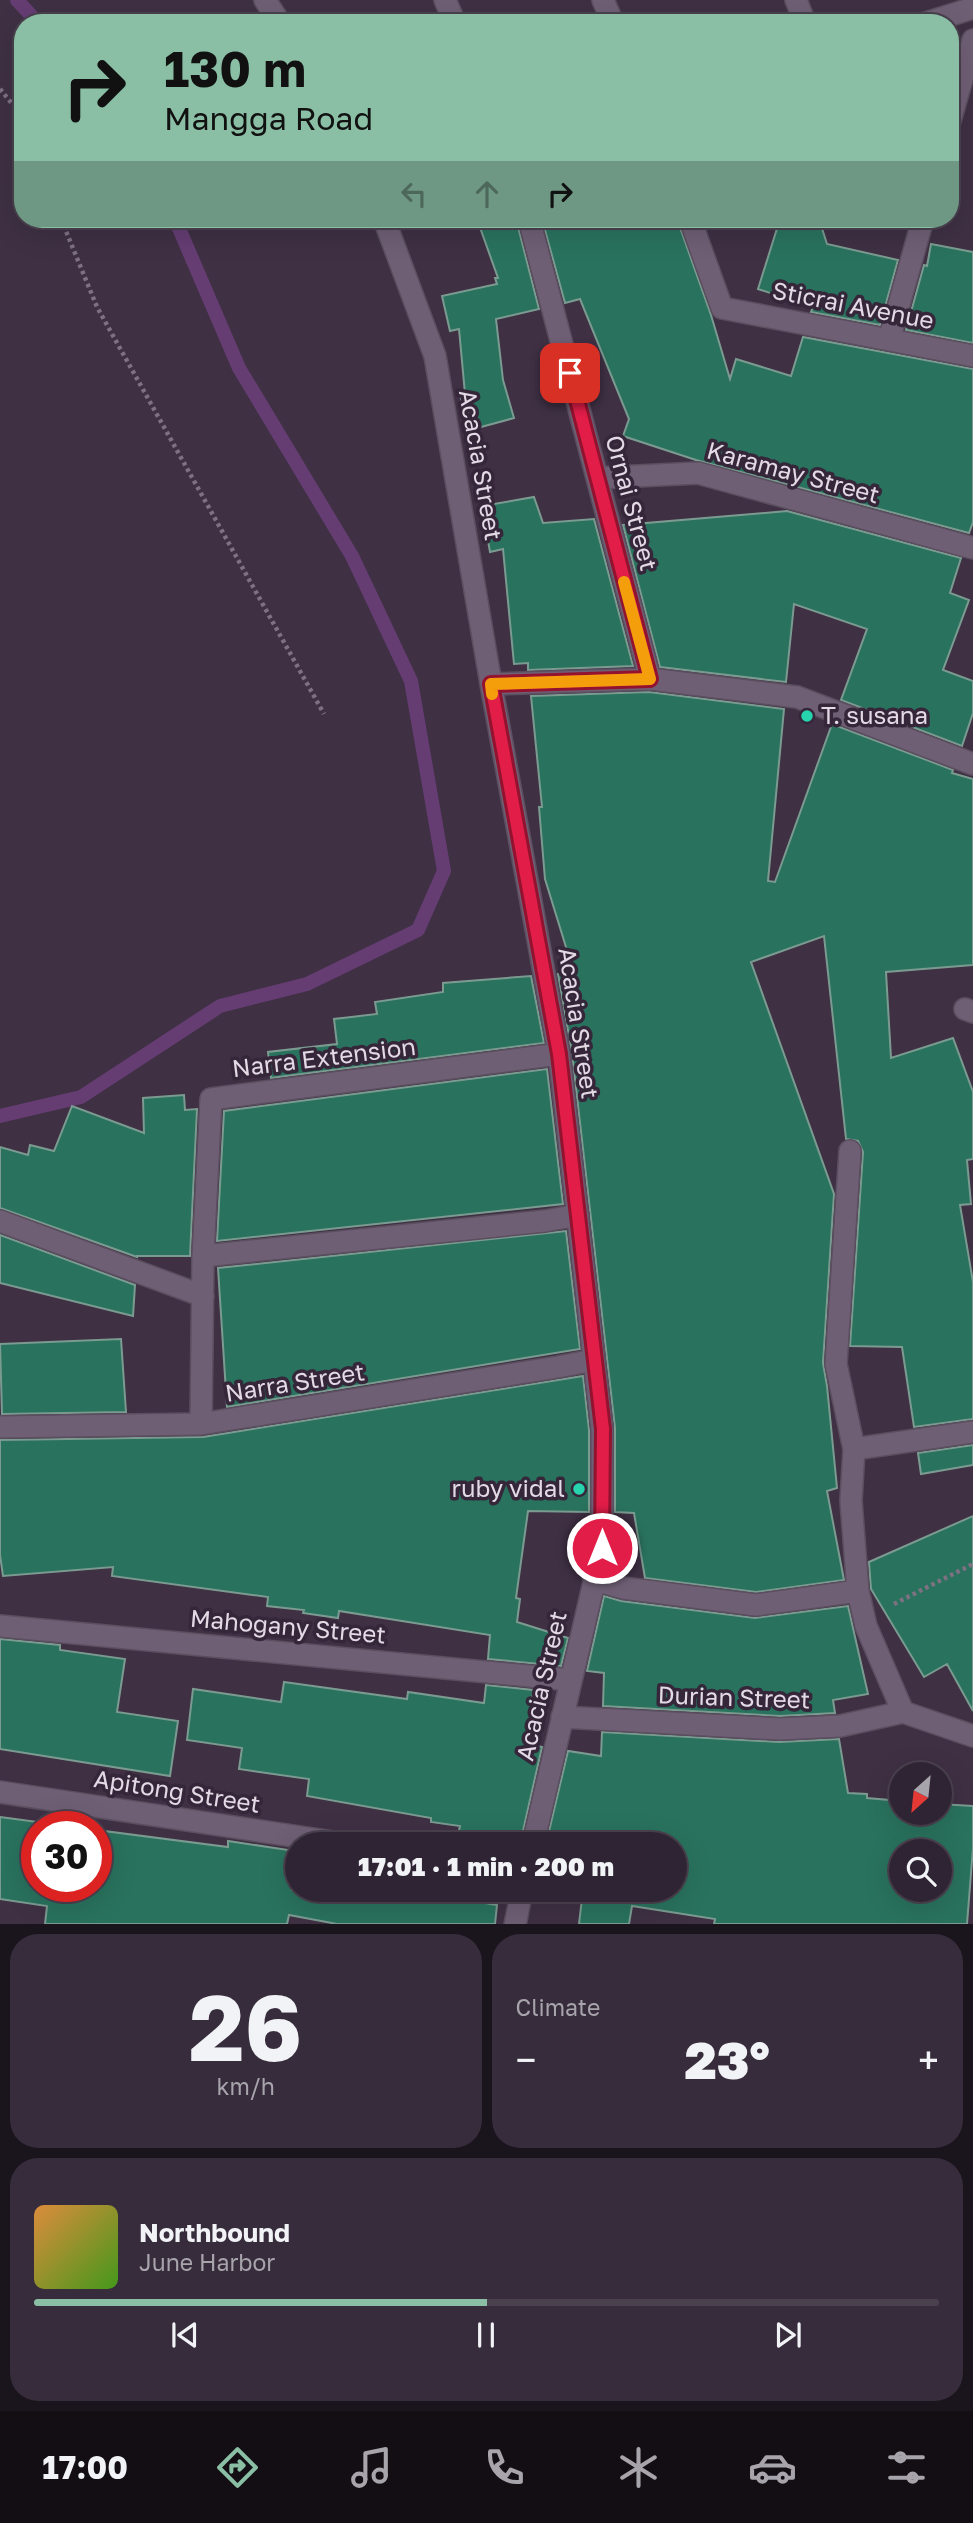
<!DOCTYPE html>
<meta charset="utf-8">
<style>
:root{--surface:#2f2433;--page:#372c3b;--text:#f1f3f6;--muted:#a7a4ac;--line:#4a414e;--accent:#8abfa5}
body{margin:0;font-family:"Golos Text",sans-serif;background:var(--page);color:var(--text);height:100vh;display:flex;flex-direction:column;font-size:26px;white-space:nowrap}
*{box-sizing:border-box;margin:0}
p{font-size:23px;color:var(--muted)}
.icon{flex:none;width:38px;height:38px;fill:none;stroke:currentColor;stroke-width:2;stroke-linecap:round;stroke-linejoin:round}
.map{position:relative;height:1924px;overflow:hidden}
.sheet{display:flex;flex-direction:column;gap:10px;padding:10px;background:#1a141c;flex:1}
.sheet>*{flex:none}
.top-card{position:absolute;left:14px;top:14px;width:945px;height:214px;border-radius:28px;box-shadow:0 7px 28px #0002,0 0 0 2px var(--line);background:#8abfa5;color:#111;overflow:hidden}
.needle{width:46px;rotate:207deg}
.controls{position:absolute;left:889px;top:1762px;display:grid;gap:14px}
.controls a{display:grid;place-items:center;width:63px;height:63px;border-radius:50%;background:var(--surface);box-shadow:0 7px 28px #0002,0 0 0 2px var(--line);font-size:35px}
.speed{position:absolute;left:21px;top:1811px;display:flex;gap:14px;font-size:35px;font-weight:700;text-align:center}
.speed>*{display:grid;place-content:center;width:91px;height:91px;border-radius:50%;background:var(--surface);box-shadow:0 7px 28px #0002,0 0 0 2px var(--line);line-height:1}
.speed .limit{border:10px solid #d22;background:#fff;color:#111}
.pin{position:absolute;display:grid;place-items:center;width:60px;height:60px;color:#fff;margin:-30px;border-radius:14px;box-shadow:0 4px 10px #0006}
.me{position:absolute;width:77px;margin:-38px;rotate:0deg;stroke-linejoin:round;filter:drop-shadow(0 0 5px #0008)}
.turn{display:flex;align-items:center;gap:24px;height:147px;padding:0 35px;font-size:32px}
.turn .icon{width:91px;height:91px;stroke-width:2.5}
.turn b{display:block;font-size:49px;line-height:60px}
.lanes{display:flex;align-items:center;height:66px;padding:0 35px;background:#0003;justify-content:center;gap:35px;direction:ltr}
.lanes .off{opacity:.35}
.big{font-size:52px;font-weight:800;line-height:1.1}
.sheet .card{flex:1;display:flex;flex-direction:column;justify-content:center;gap:10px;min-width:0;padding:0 24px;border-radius:28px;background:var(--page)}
.sheet .dial{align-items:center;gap:0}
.dial b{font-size:91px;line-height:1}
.song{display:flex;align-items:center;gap:21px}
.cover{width:84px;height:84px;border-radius:10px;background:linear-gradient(135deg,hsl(30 70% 55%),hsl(100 70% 35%))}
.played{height:7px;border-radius:4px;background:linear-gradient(90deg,var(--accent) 50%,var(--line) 50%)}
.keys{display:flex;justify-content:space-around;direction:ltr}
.heat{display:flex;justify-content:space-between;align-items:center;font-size:38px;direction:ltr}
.sheet .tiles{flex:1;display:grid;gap:10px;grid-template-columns:1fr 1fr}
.card:last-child{grid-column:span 2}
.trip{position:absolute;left:285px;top:1832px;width:402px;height:70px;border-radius:35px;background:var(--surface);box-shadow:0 7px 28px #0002,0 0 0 2px var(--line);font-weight:800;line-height:70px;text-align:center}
.tabs{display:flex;height:112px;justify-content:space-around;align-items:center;background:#130e14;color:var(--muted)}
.tabs .icon{width:49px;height:49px}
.tabs .selected{color:var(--accent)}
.tabs b{font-size:32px;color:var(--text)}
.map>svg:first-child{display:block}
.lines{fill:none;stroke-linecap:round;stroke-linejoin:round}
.stream{stroke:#653d73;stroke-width:14}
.building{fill:#29725e;stroke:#7b9b90;stroke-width:2;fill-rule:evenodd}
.street-casing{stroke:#5a4e5f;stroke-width:24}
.path{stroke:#7e7182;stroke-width:4.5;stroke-dasharray:3.5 3.5;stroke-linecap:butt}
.street{stroke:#6f5f75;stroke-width:21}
.route-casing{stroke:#92132f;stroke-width:18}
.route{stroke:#e11d48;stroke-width:12}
.slow{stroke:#f59e0b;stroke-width:12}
.poi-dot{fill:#26d5ae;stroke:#35263a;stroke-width:2.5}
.labels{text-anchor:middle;stroke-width:7;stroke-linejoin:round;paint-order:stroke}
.street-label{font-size:24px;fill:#e3dae6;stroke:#35263a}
.poi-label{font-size:24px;fill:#e3dae6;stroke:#35263a;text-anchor:start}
</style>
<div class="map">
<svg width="973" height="1925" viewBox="0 0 973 1925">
<rect width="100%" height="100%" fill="#3f3044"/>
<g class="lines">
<path class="stream" d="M17,0L38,23
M0,1116L81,1097L220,1006L307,984L418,930L444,871L411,681L352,556L239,368L175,219"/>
</g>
<path class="building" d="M477,219H516L539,309L496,319L503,380L514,418L470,430L460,395L465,394L459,329L450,331L442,296L497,284L495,278H498Z
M542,219H677L711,315L730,379L736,359L791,376L803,337L973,369V522L969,533L696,460L623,436L629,419L580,299L565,303Z
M780,219H819L827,244L898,260L880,325L811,312L813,307L758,289Z
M931,244L973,252V343L906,330L924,265L927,266Z
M534,497L543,523L594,519L633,666L528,670V663L514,664L503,549L490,552L482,506Z
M787,511L961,558L950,593L969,600L943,670L973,681V713L962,746L841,700L867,629L794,604L786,682L660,667L623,525Z
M649,692L784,709L768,881L775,882L832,724L953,770L952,773L973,779V965L886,972L891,1058L953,1038L973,1092V1159L967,1160L971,1204L960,1205L973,1282V1419L914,1427L902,1347L850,1346L863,1152L858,1141L846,1139L824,936L751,962L834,1194L823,1363L827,1386L837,1488L827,1491L844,1580L756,1592L645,1578L634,1513L615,1512V1428L572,1053L558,974L574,973L545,879L539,807H542L531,696Z
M531,976L544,1043L271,1078L268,1052L337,1044L334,1019L377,1014L375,1002L443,992V983Z
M547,1069L563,1204L217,1241L224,1111Z
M184,1095L185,1110L197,1109L190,1256H137V1257L0,1208V1147L28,1155L30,1145L54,1151L72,1106L144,1133L143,1098Z
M566,1231L580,1349L227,1407L218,1268Z
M0,1235L135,1285L133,1316L0,1283Z
M121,1339L126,1412L2,1414L0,1344Z
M583,1376L589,1430V1512L528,1511L516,1598L520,1599L517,1622L568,1638L561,1666L488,1659L490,1635L339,1611L338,1618L303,1613L304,1610L267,1606L268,1597L112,1576L113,1567L3,1576L0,1555V1440L203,1437Z
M973,1445V1465L921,1474L918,1453Z
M973,1516V1711L947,1664L924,1677L871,1589L869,1562Z
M604,1596L621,1601L755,1618L848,1606L868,1694L833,1700L835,1713L780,1716L603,1706L604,1673L587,1671Z
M0,1639L60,1645V1650L125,1659L117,1712L178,1721L170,1776L0,1749Z
M284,1682L407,1699L408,1692L484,1703L486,1685L533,1690L528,1744L542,1747L520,1844H508L458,1835L460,1826L431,1822V1818L307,1796L309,1779L239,1769L242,1748L187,1740L193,1689L281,1702Z
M602,1732L779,1742L839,1739L848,1793L867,1794V1798L901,1801V1813H940V1804L973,1806V1848L967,1924H714L715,1919L632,1906L629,1924H579L583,1890H676V1844H546L568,1751L601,1756ZM901,1852H940V1890H901Z
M0,1817L75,1827H37V1886H96V1830L228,1847V1841L295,1851L292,1890H406L497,1905L495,1924H337L289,1915L287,1924H45L47,1906L0,1899Z"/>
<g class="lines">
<defs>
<path id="street" d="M265,0L280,23
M445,0L455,23
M603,0L613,23
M796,0L805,23
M926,23L973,8
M950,121L973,40
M384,219L435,356L491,684L559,1054L602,1429V1548L533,1844
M529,219L650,679
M690,219L722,308L973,356
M889,340L923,219
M597,478L698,473L973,548
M491,684L650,679L797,697L973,764
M965,1009L973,1012
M850,1151L836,1364L854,1449L851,1501L858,1591L866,1626L903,1712
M0,1221L203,1296
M203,1256L545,1221L578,1215
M201,1424L203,1256L211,1099L559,1054
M0,1427L201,1424L558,1367L594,1360
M854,1449L973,1432
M594,1580L623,1588L756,1605L858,1591
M0,1626L571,1680
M903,1712L973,1736
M562,1717L780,1729L840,1726L903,1712
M0,1792L347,1844
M515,1925L522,1890"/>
</defs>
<use href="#street" class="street-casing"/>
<path class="path" d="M0,89L23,117
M61,219L97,307L324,714
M894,1604L973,1564"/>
<use href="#street" class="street"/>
</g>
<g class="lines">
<defs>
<path id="route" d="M570,373L650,679L491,684L559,1054L603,1429L602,1548"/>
</defs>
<use href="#route" class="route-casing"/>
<use href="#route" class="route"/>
<path class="slow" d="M492,694L491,684L650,679L624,582"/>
</g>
<g class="poi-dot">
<circle cx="807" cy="716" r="7"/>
<circle cx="579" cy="1489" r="7"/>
</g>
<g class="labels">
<g class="street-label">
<text transform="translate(853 306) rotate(11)" y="8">Sticrai Avenue</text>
<text transform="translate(480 465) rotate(80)" y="8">Acacia Street</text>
<text transform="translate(793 473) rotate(15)" y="8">Karamay Street</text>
<text transform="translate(631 503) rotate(75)" y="8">Ornai Street</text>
<text transform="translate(578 1023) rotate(81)" y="8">Acacia Street</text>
<text transform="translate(324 1058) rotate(-7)" y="8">Narra Extension</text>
<text transform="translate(295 1383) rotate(-9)" y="8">Narra Street</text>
<text transform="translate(288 1627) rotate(5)" y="8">Mahogany Street</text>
<text transform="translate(542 1686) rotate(-77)" y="8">Acacia Street</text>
<text transform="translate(734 1698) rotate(2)" y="8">Durian Street</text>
<text transform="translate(177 1792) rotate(9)" y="8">Apitong Street</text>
</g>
<g class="poi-label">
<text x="821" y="724">T. susana</text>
<text x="565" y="1497" text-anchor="end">ruby vidal</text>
</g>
</g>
</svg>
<div class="controls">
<a><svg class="needle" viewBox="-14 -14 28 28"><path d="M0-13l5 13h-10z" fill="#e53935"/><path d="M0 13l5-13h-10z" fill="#a7a4ac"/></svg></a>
<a><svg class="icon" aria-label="search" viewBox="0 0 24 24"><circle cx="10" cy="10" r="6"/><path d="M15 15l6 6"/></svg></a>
</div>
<div class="speed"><div class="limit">30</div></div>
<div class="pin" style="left:570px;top:373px;background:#d93025"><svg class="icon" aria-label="arrive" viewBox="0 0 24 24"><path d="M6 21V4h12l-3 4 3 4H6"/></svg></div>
<svg class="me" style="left:602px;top:1548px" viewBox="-20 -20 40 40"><circle r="17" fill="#e11d48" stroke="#fff" stroke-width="3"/><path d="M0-11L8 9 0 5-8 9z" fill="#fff"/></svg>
<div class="trip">17:01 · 1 min · 200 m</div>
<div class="top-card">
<div class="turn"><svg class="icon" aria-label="right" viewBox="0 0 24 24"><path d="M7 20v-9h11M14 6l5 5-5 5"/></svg><div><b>130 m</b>Mangga Road</div></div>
<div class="lanes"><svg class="icon off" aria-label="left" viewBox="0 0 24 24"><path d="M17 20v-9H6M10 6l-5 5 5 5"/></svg><svg class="icon off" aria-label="ahead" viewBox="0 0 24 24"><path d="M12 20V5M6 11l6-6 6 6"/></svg><svg class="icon" aria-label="right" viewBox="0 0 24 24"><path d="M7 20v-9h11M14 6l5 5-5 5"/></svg></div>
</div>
</div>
<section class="sheet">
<div class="tiles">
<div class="card dial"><b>26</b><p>km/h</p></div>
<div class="card"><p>Climate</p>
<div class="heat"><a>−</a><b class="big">23°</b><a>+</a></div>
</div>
<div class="card">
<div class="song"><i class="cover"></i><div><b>Northbound</b><p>June Harbor</p></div></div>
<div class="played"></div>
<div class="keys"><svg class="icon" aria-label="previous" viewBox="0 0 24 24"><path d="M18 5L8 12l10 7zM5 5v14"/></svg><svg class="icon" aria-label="pause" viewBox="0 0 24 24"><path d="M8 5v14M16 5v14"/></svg><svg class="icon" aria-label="next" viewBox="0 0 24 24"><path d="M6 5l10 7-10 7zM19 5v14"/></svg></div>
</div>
</div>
</section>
<nav class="tabs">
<b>17:00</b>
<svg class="icon selected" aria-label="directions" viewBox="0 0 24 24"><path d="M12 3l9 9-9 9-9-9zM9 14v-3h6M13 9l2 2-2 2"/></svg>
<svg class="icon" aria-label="music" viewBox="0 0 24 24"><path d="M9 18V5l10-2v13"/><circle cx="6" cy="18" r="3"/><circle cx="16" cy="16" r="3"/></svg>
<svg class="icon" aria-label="phone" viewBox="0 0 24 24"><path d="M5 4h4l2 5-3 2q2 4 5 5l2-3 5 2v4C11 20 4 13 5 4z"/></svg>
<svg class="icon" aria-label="climate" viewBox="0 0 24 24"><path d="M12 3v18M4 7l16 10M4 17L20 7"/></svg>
<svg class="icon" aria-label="car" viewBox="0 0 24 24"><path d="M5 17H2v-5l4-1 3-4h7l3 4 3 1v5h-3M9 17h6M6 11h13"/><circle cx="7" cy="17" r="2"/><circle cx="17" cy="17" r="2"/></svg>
<svg class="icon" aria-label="filters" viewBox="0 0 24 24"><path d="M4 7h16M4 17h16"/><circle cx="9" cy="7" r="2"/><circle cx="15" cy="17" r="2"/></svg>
</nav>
